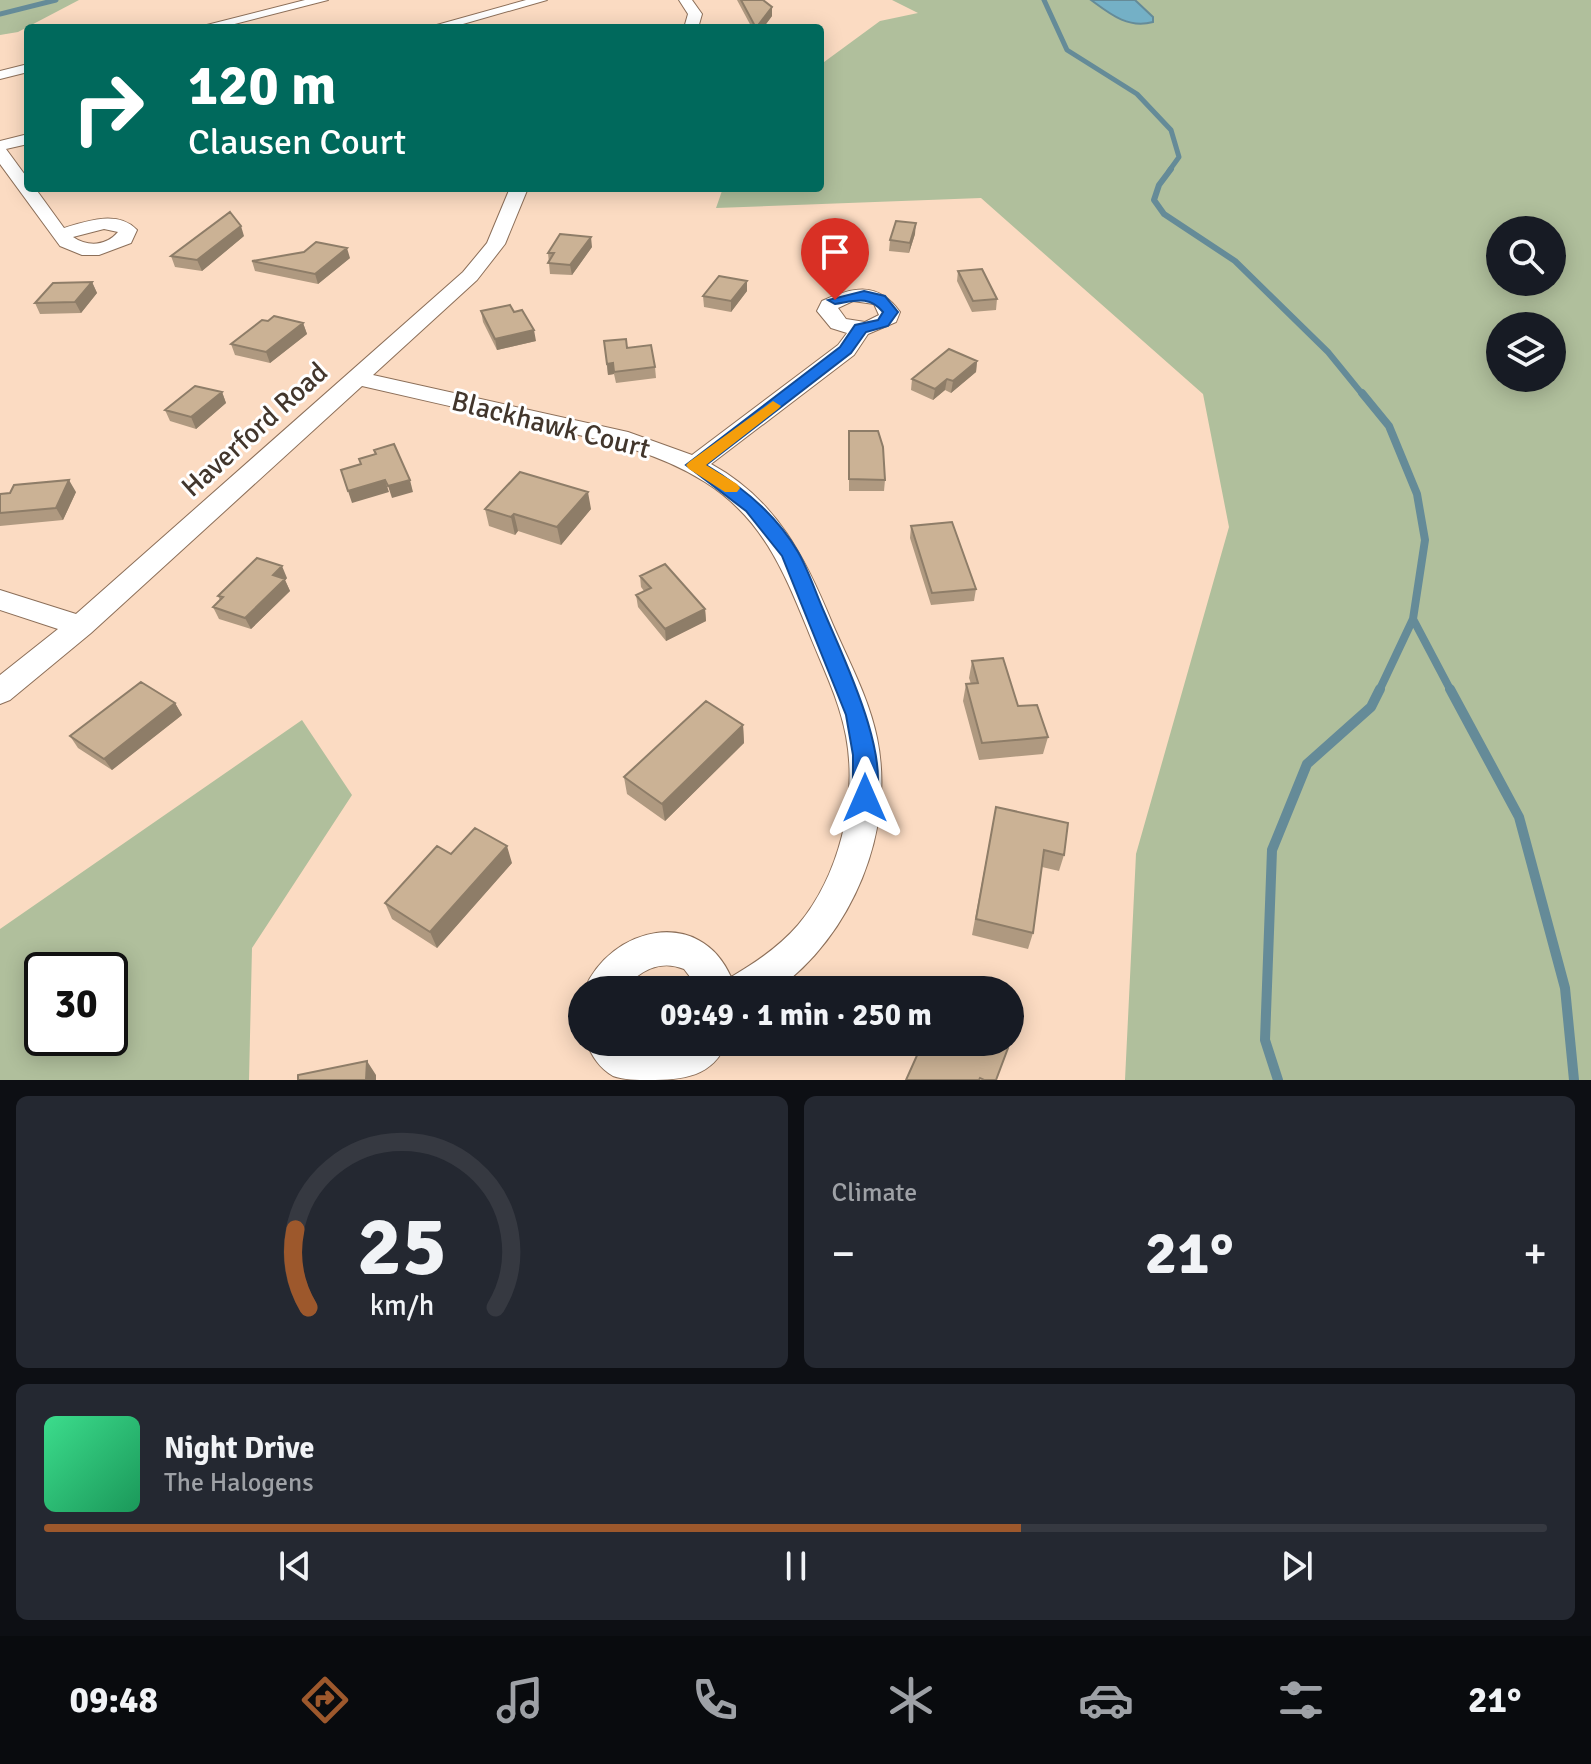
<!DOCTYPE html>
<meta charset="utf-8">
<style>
:root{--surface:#171b24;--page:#242831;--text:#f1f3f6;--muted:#9ea1a6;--line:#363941;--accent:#9d582c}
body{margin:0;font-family:Signika,sans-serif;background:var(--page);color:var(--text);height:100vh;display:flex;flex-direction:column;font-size:30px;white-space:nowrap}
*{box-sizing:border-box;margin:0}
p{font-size:26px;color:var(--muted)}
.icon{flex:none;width:44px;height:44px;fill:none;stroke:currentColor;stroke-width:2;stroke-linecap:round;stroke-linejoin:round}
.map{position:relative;height:1080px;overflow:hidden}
.side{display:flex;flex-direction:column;gap:16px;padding:16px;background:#0d0f14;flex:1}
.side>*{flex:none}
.hud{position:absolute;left:24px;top:24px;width:800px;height:168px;border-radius:8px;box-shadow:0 4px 20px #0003;background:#00695c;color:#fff;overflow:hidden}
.fabs{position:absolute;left:1486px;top:216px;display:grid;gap:16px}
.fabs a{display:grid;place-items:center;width:80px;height:80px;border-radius:50%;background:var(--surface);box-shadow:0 4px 20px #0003;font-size:40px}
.speed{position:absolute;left:24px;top:952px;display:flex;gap:16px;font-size:40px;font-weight:700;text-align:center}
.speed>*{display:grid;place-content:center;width:104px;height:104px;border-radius:50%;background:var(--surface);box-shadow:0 4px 20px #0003;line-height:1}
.speed .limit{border:4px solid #111;border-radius:12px;background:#fff;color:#111}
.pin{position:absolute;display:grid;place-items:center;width:68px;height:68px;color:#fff;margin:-82px -34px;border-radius:50% 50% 50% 0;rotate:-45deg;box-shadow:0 0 8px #0007}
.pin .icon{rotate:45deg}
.me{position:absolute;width:88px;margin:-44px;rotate:0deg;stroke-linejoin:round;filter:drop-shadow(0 0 6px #0008)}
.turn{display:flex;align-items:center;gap:28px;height:168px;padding:0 32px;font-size:36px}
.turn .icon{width:104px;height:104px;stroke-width:2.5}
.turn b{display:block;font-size:56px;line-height:68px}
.big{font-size:60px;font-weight:700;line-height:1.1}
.side .widget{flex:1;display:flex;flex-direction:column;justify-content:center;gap:12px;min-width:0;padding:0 28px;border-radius:12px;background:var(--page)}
.side .dial{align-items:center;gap:0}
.dial svg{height:208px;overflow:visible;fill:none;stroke:var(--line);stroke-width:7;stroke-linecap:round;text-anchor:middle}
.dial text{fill:var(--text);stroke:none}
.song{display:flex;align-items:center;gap:24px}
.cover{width:96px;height:96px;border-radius:12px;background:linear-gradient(135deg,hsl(150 70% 55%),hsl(150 70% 35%))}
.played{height:8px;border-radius:4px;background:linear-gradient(90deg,var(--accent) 65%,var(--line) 65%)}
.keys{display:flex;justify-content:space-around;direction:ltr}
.heat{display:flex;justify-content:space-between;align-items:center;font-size:44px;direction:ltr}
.side .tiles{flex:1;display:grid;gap:16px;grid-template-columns:1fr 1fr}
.widget:last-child{grid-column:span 2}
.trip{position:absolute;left:568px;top:976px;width:456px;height:80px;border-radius:40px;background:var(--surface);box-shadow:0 4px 20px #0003;font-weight:700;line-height:80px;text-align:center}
.menu{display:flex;height:128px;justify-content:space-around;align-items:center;background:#090b0e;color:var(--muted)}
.menu .icon{width:56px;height:56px}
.menu .on{color:var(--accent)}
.menu b{font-size:36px;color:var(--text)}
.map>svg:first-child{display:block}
.green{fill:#b0bf9c;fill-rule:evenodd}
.water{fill:#74b0c6;stroke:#658b98;stroke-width:2}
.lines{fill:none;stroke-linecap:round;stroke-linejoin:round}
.stream-far3{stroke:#658b98;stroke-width:5}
.stream-far2{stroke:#658b98;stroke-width:6}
.stream-far1{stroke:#658b98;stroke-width:8}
.stream{stroke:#658b98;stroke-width:10}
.minor-casing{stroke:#8c6f59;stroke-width:2}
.minor{fill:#fff;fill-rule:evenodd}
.wall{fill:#af9980}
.shaded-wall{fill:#8e7d68}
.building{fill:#cbb295;stroke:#8e7d68;stroke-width:2}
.route{fill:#1a73e8;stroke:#114b97;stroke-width:2}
.slow{fill:#f59e0b}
.labels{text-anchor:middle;stroke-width:6;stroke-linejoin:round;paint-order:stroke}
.street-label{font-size:28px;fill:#42362c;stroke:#fff}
</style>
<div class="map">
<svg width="1591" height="1080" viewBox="0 0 1591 1080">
<rect width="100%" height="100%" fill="#fbdbc2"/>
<path class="green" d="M0,0H79L18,32L0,35Z
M892,0H1591V1080H1125L1136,854L1229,527L1203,394L981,198L716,208L723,188H820V65L880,21L918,13ZM1500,230H1552V282H1500ZM1500,326H1552V378H1500Z
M302,720L352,795L252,948L249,1080H0V929ZM110,970V1038H42V970Z"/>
<path class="water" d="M1091,0H1135L1153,17V22C1128,29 1110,14 1091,0Z"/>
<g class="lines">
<path class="stream-far3" d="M1044,0L1067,50L1137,94L1171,130L1179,157L1169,171
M0,14L56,0"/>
<path class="stream-far2" d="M1171,169L1159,185L1154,200L1164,214L1235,261L1328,352L1363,395"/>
<path class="stream-far1" d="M1362,393L1389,426L1417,494L1425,540L1413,619L1379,691
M1413,619L1451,691"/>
<path class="stream" d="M1450,689L1519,817L1565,988L1574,1080
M1278,1080L1265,1040L1272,850L1307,764L1371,707L1380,689"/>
<defs>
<path id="minor" d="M305,0H328L219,28H195Z
M526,0H547L449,28H426Z
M679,0H692L702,14L698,28H684L688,14Z
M28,64V72L0,79V71Z
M28,134V144L6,149L28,179V188H35L64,228C87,221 118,210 137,230L131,243L99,255H82L60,246L0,164V141ZM104,229L118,232C106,246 88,247 73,237Z
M510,188H528L505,244L477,280L373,375L628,432L692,455L838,345L847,333L831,328L817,311L822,301C853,287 878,281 900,312L896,322L868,334L854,355L711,464C777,500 806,559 833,625C849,662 869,698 877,738C896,830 852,936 776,990H700L684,969C660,959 638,971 624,990H584C611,926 700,906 731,977C755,963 779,947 798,925C839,876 858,800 846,736C839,698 821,664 807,628C783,569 761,517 705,482C653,449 593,438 533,425C476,412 419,399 362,386L91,633L10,700L0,704V675L58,629L0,610V590L76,614L463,272L487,243ZM853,301L874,304L879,315L865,322L846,319L838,308Z
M586,1042H631L641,1047L655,1048L678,1042H727C713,1077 683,1080 649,1080C637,1080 624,1080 613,1076C599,1068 592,1056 586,1042Z"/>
</defs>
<use href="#minor" class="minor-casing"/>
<use href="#minor" class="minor"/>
</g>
<path class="wall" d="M737,0H763L772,16L763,28H752Z
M915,234L909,253L889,251L890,240Z
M244,236L202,271L175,267L171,256Z
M592,247L572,275L550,274L548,253Z
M350,258L318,284L255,271L252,261Z
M958,271L997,299L996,310L972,312L957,281Z
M92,282L97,293L81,313L40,314L35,303Z
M747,291L731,312L704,307L703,296Z
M481,311L536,341L497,350L483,322Z
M268,321L303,323L307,334L270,363L235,355L231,344Z
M604,341L627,348L655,367L656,378L616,383L614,374L608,375Z
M977,361L976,372L951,393L945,390L933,400L911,390L912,379Z
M222,392L226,403L196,429L170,421L165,410Z
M849,431L885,480L884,491H849Z
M76,492L63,520L0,526V494Z
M485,509H591L561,545L518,531L515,535L489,526Z
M911,526L976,589L974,601L931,605L910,538Z
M640,576L705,609L706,621L666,641L638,607L636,595L644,591L641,587Z
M287,578L285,580L290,591L251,629L219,619L213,607L220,600L218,596Z
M972,661L1018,706L1048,737L1043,754L979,760L963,701L966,684H971L969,678Z
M175,703L182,715L112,770L78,748L70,736Z
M743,725L744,743L665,821L627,794L624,777Z
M996,807L1064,855L1059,871L1042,867L1033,933L1028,949L972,935Z
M512,863L437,948L392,919L385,903Z"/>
<path class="shaded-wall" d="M772,7V16L763,28H756Z
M916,223L915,234L909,253L910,243Z
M241,226L244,236L202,271L197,260Z
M591,237L592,247L572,275L570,265Z
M347,248L350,258L318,284L315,274Z
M747,281V291L731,312V301Z
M92,282L97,293L81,313L75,302Z
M303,323L307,334L270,363L266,352Z
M534,330L536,341L497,350L495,339Z
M977,361L976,372L951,393L953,381Z
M613,363L614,374L608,375L607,364Z
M947,379L945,390L933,400L935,389Z
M222,392L226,403L196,429L191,417Z
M69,480L76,492L63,520L56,508Z
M385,480L389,492L352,503L348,491Z
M410,480L413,492L392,498L388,486Z
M588,492L591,509L561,545L557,527Z
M514,514L518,531L515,535L511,517Z
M282,566L287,578L285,580L290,591L251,629L245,618L273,575Z
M705,609L706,621L666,641L665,629Z
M175,703L182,715L112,770L104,759Z
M743,725L744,743L665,821L662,804Z
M507,846L512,863L437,948L430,932Z
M367,1061L376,1075V1080H366Z"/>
<path class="building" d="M741,0H763L772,7L756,28Z
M230,212L241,226L197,260L171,256Z
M896,221L916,223L910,243L890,240Z
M560,234L591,237L570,265L548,263L554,253H548Z
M316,242L347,248L315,274L252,261L304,252Z
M982,269L997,299L973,301L958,271Z
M719,276L747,281L731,301L703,296Z
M92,282L75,302L35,303L53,283Z
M510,305L514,312L522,310L534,330L495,339L481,311Z
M274,316L303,323L266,352L231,344L262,320L268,321Z
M626,339L627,348L651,345L655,367L614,372L613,363L607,364L604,341Z
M949,349L977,361L953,381L947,379L935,389L912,379Z
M195,386L222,392L191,417L165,410Z
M849,431H878L883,447L885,480L849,479Z
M394,444L410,480L388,486L385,480L348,491L341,470L361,464L359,459L376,454L374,450Z
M520,472L588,492L557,527L514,514L511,517L485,509Z
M69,480L56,508L0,513V494L10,493L14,485Z
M952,522L976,589L932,593L911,526Z
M257,558L282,566L273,575L285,579L245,618L213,607L223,597L218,596Z
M665,564L705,609L665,629L636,595L651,588L640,576Z
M1003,658L1018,706L1037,705L1048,737L982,743L966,684L978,683L972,661Z
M141,682L175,703L104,759L70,736Z
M706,701L743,725L662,804L624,777Z
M996,807L1068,823L1064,855L1044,850L1033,933L976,919Z
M475,828L507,846L430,932L385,903L437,846L451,854Z
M923,1042H995L1008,1048L996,1080H984L980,1078L979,1080H906Z
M367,1061L366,1080H298V1075Z"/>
<path class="route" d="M864,291L885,296L898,312L888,326L866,332L851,353L706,465C743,487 776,514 798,552C809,571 816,594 825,614C843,657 894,761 873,805L865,808L857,805L853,798V755L846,715L782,556L746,511L686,465L840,347L855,325L878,320L883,312C869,295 855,301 835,304L828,300Z"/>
<path class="slow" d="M773,401L781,406L778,409L706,465L737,484L740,488L737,492H725L689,469L686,465L689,462Z"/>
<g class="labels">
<g class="street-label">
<text transform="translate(551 424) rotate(14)" y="10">Blackhawk Court</text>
<text transform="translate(254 429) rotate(-42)" y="10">Haverford Road</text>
</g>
</g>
</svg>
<div class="fabs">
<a><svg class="icon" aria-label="search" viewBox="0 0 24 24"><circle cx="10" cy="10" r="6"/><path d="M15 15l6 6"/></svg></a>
<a><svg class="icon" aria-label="layers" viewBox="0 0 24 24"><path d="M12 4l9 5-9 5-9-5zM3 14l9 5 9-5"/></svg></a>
</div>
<div class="speed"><div class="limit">30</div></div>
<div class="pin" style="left:835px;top:300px;background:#d93025"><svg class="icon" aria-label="arrive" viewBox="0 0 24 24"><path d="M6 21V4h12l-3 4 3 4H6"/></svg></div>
<svg class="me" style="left:865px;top:798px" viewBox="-20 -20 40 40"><path d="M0-17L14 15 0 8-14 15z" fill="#1a73e8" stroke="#fff" stroke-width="4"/></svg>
<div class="trip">09:49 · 1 min · 250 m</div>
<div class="hud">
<div class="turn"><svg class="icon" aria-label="right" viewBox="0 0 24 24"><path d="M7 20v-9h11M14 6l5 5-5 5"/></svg><div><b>120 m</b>Clausen Court</div></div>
</div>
</div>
<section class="side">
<div class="tiles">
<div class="widget dial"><svg viewBox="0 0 100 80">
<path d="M14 69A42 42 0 1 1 86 69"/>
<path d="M14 69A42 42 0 0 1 9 39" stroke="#9d582c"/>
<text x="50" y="56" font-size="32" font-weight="700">25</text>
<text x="50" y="72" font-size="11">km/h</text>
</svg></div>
<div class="widget"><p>Climate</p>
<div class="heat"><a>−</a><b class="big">21°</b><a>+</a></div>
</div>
<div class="widget">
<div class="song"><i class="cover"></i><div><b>Night Drive</b><p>The Halogens</p></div></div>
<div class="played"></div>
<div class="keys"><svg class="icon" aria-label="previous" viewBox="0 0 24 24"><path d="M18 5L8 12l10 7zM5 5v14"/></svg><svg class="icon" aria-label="pause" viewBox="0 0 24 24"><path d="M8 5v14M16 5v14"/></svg><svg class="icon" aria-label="next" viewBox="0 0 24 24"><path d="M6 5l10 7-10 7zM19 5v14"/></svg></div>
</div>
</div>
</section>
<nav class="menu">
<b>09:48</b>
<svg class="icon on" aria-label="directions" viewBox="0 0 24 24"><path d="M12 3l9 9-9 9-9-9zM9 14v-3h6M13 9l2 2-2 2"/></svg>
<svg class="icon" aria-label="music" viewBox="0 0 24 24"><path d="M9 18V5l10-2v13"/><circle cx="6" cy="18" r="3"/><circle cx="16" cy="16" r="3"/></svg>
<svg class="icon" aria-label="phone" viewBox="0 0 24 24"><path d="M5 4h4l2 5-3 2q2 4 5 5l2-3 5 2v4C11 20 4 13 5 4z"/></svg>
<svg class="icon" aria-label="climate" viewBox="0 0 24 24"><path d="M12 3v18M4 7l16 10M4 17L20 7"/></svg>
<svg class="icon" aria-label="car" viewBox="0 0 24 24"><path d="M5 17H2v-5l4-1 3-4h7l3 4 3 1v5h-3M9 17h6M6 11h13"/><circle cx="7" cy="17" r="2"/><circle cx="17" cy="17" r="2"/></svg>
<svg class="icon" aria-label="filters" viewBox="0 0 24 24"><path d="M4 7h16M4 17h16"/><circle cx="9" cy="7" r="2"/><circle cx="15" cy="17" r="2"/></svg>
<b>21°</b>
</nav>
